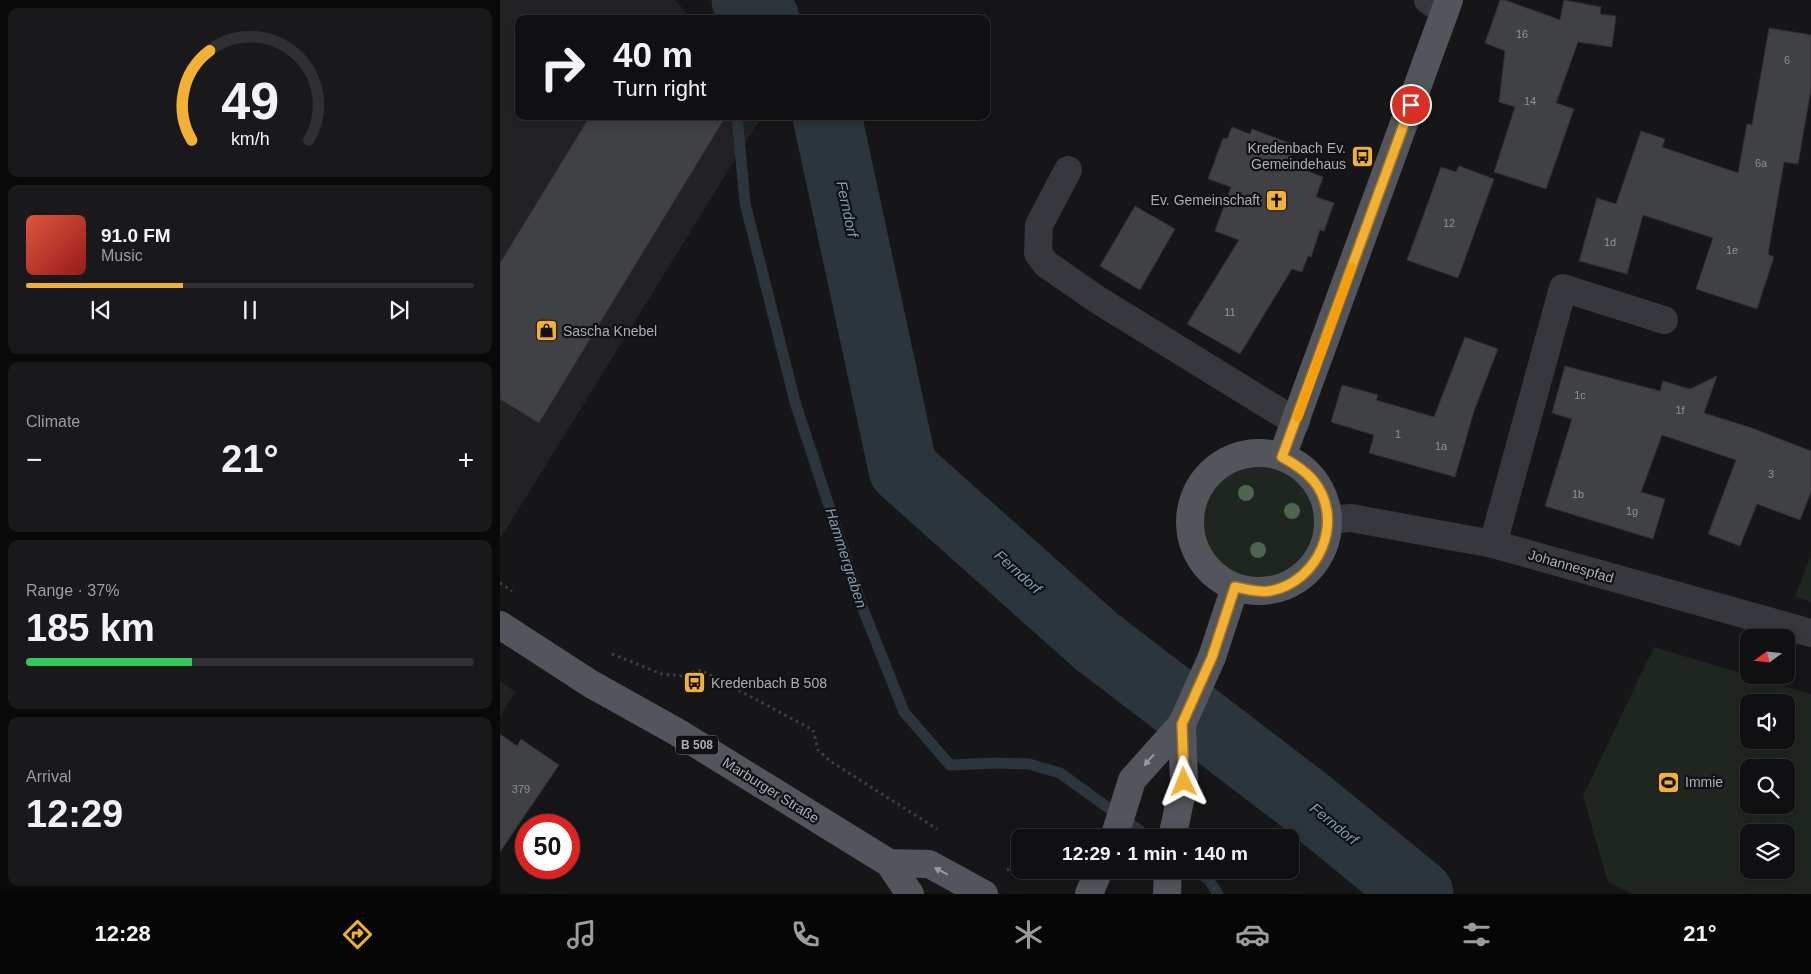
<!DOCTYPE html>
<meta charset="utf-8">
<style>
:root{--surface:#101012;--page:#19191b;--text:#f1f3f6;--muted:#9c9d9f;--line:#303032;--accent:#f2b134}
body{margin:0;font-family:Arial,sans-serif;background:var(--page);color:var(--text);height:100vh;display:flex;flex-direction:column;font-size:19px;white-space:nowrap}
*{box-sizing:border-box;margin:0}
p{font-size:16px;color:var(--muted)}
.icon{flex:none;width:28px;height:28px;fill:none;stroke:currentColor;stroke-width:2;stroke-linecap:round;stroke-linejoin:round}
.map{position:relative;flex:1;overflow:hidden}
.details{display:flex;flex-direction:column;gap:8px;padding:8px;background:#09090a;width:500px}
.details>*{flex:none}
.hud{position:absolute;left:15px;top:15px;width:475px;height:105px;border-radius:10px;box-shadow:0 2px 12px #0003,0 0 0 1px var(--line);background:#101012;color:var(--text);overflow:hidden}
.needle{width:32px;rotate:255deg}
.tools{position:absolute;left:1240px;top:629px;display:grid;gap:10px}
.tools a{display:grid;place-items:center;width:55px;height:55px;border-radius:10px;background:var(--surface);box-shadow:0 2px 12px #0003,0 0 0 1px var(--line);font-size:25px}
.speed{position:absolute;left:15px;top:814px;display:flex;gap:10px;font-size:25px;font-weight:700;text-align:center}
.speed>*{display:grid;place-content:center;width:65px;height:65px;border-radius:50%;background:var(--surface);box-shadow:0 2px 12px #0003,0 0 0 1px var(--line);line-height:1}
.speed .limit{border:8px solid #d22;background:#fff;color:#111}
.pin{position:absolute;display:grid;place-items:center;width:42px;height:42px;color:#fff;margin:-21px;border:2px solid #fff;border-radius:50%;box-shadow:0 1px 5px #0007}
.me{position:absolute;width:55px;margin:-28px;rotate:358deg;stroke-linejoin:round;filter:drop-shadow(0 0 4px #0008)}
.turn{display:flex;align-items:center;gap:18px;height:105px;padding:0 15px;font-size:22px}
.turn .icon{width:65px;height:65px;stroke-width:2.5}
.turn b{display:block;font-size:35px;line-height:42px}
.big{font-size:38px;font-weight:700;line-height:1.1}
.details .widget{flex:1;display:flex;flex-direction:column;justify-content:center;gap:8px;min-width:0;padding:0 18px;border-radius:10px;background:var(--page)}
.details .dial{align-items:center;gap:0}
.dial svg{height:130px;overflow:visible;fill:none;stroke:var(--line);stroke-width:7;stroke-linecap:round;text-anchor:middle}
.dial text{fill:var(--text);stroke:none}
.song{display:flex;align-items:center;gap:15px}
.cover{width:60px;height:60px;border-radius:8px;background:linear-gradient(135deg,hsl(10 70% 55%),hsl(0 70% 35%))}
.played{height:5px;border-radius:2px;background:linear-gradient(90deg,var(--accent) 35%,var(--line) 35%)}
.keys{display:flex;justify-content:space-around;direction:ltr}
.heat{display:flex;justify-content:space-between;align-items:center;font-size:28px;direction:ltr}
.charge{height:8px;border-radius:4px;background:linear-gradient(90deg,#34c759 37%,var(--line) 0)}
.trip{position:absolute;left:511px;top:829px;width:288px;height:50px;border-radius:10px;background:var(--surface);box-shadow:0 2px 12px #0003,0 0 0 1px var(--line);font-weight:700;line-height:50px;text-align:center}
.tab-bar{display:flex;height:80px;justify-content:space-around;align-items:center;background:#060607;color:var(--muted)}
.tab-bar .icon{width:35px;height:35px}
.tab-bar .active{color:var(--accent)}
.tab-bar b{font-size:22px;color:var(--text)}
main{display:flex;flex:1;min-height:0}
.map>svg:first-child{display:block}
.built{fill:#222225}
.green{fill:#1e261f;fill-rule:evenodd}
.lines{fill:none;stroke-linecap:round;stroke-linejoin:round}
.stream{stroke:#2c353c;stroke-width:11}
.river{stroke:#2c353c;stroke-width:69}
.building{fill:#404145;stroke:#303034}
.path{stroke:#3d3f44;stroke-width:3;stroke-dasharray:2.5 4;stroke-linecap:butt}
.minor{stroke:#37383d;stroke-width:28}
.major{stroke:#53555c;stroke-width:28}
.tree{fill:#506452}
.oneway{fill:#979ba6}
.route-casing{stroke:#9d7322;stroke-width:12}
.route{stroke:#f2b134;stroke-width:9}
.slow{stroke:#f59e0b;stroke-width:9}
.labels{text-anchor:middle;stroke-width:4.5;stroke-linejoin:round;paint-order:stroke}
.number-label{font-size:11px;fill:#8e929b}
.shield{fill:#111113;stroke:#7b7e86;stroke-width:1}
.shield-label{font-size:12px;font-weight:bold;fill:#a8adb8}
.poi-label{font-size:14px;fill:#a8adb8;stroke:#111113;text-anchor:start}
.street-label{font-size:14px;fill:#a8adb8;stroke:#111113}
.water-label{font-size:15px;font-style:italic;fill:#7f9bb3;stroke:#111113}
</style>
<main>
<section class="details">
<div class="widget dial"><svg viewBox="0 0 100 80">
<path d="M14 69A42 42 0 1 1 86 69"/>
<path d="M14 69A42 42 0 0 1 25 14" stroke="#f2b134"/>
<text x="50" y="56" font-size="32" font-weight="700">49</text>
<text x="50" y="72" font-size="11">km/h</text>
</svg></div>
<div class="widget">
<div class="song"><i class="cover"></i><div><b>91.0 FM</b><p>Music</p></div></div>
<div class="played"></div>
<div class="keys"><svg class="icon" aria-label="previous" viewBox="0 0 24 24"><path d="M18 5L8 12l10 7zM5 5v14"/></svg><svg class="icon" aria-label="pause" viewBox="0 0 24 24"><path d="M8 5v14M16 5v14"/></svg><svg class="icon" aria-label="next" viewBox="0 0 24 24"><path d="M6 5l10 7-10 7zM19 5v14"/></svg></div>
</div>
<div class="widget"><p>Climate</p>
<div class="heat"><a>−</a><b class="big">21°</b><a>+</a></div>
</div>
<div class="widget"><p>Range · 37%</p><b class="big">185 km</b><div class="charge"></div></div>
<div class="widget"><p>Arrival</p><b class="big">12:29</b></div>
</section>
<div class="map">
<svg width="1311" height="894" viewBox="0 0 1311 894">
<rect width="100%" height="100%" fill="#161618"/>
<path class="built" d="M0,0H175L192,19H19V116H262L0,539Z
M0,681L15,692L0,716Z"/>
<path class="green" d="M690 522a69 69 0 1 1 138 0a69 69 0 1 1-138 0Z
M1311,555V602L1295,597Z
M1154,647L1311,694V894H1133L1108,882L1083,796ZM1249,702H1286V740H1249ZM1249,768H1286V805H1249ZM1249,832H1286V870H1249Z"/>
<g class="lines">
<path class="stream" d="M233,19L234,0
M237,116L245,203L295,402L361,604L404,712L450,765L495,763L529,764L560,773L650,838
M694,870L709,880L718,894"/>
<path class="river" d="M246,0L265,19
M327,116L403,469L596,641L809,804L919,894"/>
</g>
<path class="building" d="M1000,0H1005L1060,20L1064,0L1101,7L1100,14L1116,16L1112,47L1078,42L1056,103L1074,109L1046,189L994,172L1015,107L999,102L1005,51L985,43Z
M1269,28L1311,35V89L1298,164L1284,162L1268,254L1274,257L1257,309L1196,289L1213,238L1143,215L1127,274L1079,261L1097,198L1116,204L1141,131L1165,139L1162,147L1238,173L1247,124L1252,125Z
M90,116H226L39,423L0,399V263Z
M732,127L750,134L752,129L795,145L789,164L823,177L816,197L834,203L824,231L820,230L811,257L808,256L802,272L792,269L740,354L687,324L739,240L715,231L731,187L708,179L723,138L727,139Z
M959,166L994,179L958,278L907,260L941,167L956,172Z
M635,206L675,229L640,290L600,266Z
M965,337L998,349L974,411L955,477L869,453L874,435L831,422L842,385L878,395L876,400L934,417Z
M1065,366L1160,391L1163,381L1190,389L1217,376L1204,413L1252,428L1311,451V492L1300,520L1257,504L1240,546L1208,534L1236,460L1162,435L1141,492L1165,499L1153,539L1045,506L1072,419L1052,413Z
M0,734L17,746L21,739L59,765L0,852Z"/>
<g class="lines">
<path class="path" d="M0,583L12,591
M112,654L162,674L182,676L201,670L313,730L318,750L330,761L437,829
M571,838L579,834
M507,870L520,865
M705,870L717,894"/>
<path class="minor" d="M928,0L945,12
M568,170L539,225L538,253L546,264L598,300L796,422
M828,520L851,518L993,544L1311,633
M993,544L1063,288L1164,320"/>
<path class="major" d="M690 522a69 69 0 1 1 138 0a69 69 0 1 1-138 0Z
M782,457L949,0
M0,625L91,684L177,732L389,863L410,894
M614,838L632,780L682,724L712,657L735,587
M672,838L684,782L682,724
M389,863L429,864L484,894
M589,894L599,870
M667,894L668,870"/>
</g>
<g class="tree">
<circle cx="746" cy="493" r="8"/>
<circle cx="792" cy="511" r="8"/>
<circle cx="758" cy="550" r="8"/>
</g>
<defs><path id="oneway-solid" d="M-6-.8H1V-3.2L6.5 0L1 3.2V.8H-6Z" transform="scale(1.25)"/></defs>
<g class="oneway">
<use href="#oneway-solid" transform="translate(649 760) rotate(131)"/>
<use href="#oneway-solid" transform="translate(441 871) rotate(-152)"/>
</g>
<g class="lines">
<defs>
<path id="route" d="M684,782L682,724L712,657L735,587C747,589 758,593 770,591C819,582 846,520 813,480C804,470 795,464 782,457L911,105"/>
</defs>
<use href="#route" class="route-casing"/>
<use href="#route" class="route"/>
<path class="slow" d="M798,417L852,267"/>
</g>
<defs>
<symbol id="bus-square" viewBox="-11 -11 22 22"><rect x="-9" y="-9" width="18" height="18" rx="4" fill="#f2b134" stroke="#111113"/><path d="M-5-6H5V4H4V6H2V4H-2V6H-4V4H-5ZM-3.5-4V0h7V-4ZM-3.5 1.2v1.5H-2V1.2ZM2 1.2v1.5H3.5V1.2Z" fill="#111"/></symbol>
<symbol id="church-square" viewBox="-11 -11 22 22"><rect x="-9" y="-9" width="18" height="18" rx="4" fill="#f2b134" stroke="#111113"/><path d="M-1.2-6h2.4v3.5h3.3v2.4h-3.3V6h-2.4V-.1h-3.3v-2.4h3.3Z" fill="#111"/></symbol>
<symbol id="shop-square" viewBox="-11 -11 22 22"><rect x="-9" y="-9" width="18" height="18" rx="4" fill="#f2b134" stroke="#111113"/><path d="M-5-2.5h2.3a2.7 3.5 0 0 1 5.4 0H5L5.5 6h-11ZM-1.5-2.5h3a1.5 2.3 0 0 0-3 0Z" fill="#111"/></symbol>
<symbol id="stadium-square" viewBox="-11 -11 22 22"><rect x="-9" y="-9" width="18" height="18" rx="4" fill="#f2b134" stroke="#111113"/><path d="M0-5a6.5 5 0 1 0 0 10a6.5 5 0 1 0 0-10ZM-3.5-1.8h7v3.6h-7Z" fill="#111"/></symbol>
</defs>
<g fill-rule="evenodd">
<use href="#bus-square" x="850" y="144" width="25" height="25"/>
<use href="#church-square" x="764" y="188" width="25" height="25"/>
<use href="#shop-square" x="34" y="318" width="25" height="25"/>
<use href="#bus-square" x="182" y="670" width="25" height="25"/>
<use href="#stadium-square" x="1156" y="770" width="25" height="25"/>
</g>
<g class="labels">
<g class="number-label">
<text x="1022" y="38">16</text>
<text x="1287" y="64">6</text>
<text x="1030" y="105">14</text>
<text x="1261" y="167">6a</text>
<text x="949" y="227">12</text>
<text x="1110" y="246">1d</text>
<text x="1232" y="254">1e</text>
<text x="730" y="316">11</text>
<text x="1080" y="399">1c</text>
<text x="1180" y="414">1f</text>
<text x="898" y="438">1</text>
<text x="941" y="450">1a</text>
<text x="1271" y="478">3</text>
<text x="1078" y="498">1b</text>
<text x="1132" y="515">1g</text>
<text x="21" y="793">379</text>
</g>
<rect class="shield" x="176" y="735.5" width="42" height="19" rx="4"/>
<g class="shield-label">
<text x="197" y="749">B 508</text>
</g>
<g class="poi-label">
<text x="846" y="153" text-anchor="end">Kredenbach Ev.<tspan x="846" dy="16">Gemeindehaus</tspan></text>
<text x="760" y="205" text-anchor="end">Ev. Gemeinschaft</text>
<text x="63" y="336">Sascha Knebel</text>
<text x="211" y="688">Kredenbach B 508</text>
<text x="1185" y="787">Immie</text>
</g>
<g class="street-label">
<text transform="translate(1071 566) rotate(16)" y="5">Johannespfad</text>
<text transform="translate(271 790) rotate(32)" y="5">Marburger Straße</text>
</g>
<g class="water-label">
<text transform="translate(347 209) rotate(78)" y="5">Ferndorf</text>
<text transform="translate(346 558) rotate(72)" y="5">Hammergraben</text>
<text transform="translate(518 572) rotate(42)" y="5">Ferndorf</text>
<text transform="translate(834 824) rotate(39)" y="5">Ferndorf</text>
</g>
</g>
</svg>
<div class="tools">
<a><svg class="needle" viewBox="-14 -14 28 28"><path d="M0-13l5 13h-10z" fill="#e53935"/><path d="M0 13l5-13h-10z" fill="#9c9d9f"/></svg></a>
<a><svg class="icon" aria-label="sound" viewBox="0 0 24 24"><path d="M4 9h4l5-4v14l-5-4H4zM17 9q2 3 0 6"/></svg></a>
<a><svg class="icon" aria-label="search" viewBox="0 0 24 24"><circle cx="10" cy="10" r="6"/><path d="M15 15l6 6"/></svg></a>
<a><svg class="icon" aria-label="layers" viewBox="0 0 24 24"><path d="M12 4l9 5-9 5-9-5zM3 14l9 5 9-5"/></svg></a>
</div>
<div class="speed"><div class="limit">50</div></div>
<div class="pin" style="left:911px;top:105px;background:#d93025"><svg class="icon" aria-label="arrive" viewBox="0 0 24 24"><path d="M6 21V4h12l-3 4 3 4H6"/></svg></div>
<svg class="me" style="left:684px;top:782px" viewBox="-20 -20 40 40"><path d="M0-17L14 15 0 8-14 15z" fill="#f2b134" stroke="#fff" stroke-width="4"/></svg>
<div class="trip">12:29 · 1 min · 140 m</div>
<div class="hud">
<div class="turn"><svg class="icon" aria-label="right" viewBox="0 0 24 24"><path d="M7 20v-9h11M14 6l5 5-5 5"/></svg><div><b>40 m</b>Turn right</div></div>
</div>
</div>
</main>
<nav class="tab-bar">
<b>12:28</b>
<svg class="icon active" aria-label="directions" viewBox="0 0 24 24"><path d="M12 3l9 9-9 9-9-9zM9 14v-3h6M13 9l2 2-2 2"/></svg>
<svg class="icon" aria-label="music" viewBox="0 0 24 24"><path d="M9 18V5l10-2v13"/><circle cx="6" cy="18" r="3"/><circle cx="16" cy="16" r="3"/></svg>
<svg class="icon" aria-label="phone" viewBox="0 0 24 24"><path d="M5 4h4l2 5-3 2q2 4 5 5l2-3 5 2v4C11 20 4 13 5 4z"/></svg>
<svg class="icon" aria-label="climate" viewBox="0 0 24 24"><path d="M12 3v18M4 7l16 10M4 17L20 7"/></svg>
<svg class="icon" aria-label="car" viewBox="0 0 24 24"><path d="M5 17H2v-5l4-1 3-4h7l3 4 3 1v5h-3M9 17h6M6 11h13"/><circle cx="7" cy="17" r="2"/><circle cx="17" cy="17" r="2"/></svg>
<svg class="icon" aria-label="filters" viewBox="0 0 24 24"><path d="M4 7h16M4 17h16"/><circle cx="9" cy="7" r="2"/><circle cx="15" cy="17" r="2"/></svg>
<b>21°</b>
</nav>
